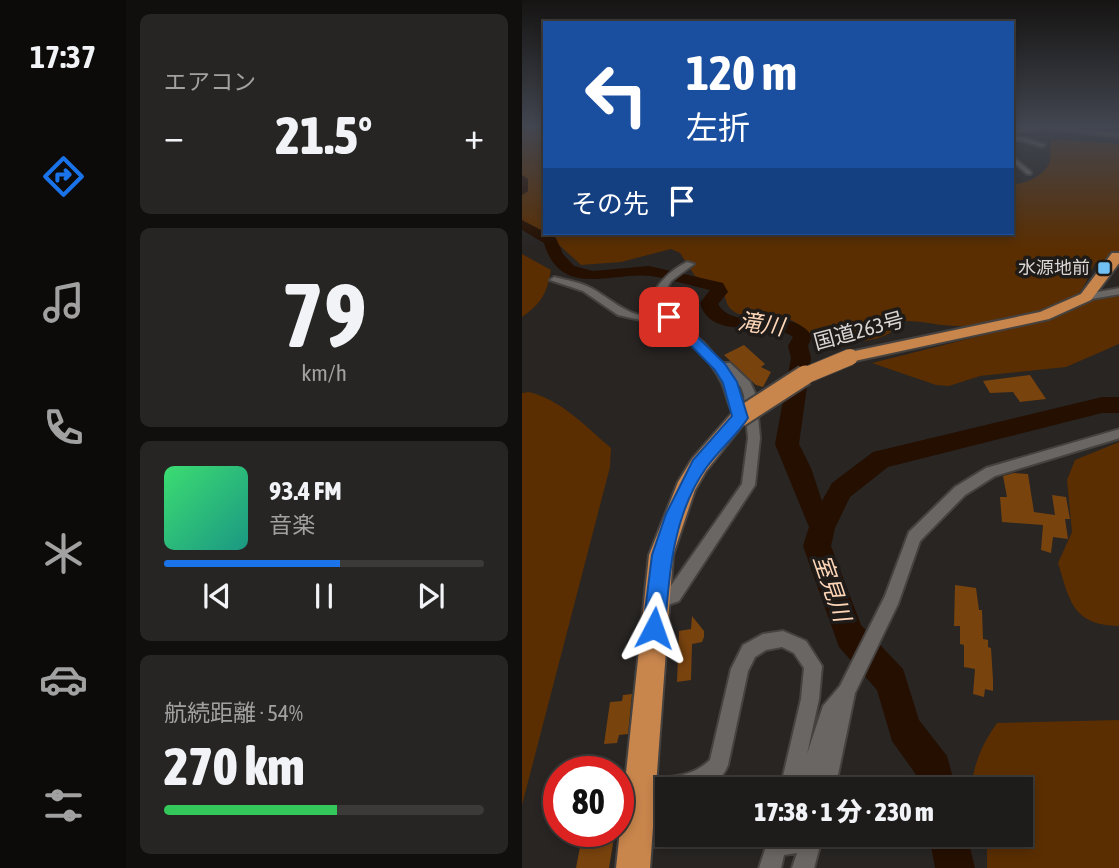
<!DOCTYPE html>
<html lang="ja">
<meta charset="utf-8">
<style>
:root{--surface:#1e1c1a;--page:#262523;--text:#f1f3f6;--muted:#a1a1a2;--line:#3c3a39;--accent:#1a73e8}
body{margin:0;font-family:"Asap Condensed","Noto Sans JP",sans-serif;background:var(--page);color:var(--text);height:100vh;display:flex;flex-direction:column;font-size:26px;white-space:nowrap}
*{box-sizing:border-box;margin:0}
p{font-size:23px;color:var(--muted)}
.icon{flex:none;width:38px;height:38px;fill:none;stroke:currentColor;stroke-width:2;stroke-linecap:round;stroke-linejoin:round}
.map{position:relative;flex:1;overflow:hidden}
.sheet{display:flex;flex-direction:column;gap:14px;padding:14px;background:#100f0e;width:396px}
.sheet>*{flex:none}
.banner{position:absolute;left:21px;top:21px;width:471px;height:214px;border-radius:0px;box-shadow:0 4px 10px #0003,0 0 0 2px var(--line);background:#1a4fa0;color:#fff;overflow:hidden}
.speed{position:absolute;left:21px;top:756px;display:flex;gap:14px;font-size:35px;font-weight:700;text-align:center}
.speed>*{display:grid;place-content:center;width:91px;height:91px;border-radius:50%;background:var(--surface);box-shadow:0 4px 10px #0003,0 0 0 2px var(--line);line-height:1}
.speed .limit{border:10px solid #d22;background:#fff;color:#111}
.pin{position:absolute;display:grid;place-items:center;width:60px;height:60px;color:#fff;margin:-30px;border-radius:14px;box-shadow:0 4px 10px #0006}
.me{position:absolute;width:77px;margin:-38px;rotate:4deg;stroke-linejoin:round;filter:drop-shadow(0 0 5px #0008)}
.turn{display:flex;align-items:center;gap:24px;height:147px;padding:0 28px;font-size:32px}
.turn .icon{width:91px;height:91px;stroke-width:2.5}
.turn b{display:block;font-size:49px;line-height:60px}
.then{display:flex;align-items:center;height:66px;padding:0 28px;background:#0003;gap:14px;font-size:26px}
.big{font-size:52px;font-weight:800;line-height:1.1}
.sheet .widget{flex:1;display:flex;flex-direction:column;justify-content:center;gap:10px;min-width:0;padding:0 24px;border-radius:10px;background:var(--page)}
.sheet .dial{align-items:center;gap:0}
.dial b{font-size:91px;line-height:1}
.song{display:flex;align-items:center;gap:21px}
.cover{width:84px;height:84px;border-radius:10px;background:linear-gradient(135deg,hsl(140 70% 55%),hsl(170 70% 35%))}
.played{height:7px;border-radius:4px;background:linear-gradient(90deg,var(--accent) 55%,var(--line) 55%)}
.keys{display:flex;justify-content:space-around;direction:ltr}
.heat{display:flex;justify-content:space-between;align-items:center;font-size:38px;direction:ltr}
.charge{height:10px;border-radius:5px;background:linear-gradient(90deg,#34c759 54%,var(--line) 0)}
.trip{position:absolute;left:133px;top:777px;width:378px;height:70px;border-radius:0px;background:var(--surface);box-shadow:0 4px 10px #0003,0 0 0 2px var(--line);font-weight:800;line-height:70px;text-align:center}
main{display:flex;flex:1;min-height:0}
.dock{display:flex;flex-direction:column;width:126px;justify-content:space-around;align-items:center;background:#0c0b0a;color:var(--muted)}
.dock .icon{width:49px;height:49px}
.dock .active{color:var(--accent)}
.dock b{font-size:32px;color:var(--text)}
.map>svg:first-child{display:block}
.green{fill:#5a2e01}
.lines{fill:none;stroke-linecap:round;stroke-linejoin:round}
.river{fill:#250f00;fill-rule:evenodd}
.building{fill:#79430e}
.minor-casing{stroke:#454240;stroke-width:4}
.trunk-casing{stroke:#454240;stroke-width:4}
.minor{fill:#6a6663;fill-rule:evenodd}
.trunk{fill:#c8854c;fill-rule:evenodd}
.trunk-bridge-far1-casing{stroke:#454240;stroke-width:18;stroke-linecap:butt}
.trunk-bridge-casing{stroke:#454240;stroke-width:23;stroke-linecap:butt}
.trunk-bridge-far1{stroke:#c8854c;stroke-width:16}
.trunk-bridge{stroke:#c8854c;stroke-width:19}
.route{fill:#1a73e8;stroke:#114b97;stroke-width:2}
.poi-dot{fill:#71c1f5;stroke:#1f1b19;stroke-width:2.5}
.labels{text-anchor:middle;stroke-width:7;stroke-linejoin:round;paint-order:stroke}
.far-poi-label{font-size:18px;fill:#d9d7d5;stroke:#1f1b19;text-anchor:end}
.street-label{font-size:21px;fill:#d9d7d5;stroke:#1f1b19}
.water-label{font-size:23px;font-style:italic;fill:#fdd5b7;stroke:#1f1b19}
</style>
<main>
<nav class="dock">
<b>17:37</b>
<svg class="icon active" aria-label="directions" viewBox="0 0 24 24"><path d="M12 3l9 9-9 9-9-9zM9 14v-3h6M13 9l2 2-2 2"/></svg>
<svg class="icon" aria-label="music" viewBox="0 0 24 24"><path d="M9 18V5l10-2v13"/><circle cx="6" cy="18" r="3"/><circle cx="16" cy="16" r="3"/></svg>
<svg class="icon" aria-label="phone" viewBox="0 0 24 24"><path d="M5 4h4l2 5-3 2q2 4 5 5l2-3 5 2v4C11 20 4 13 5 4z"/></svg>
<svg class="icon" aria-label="climate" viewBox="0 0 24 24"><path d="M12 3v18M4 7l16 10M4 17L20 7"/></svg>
<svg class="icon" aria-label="car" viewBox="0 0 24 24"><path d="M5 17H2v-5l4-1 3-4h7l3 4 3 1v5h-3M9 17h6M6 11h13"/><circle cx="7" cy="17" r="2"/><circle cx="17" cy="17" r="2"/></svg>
<svg class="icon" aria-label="filters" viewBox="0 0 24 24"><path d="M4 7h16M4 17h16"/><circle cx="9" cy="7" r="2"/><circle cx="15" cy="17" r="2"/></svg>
</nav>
<section class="sheet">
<div class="widget"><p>エアコン</p>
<div class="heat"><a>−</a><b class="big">21.5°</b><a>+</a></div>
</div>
<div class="widget dial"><b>79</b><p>km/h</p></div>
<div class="widget">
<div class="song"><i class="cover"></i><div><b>93.4 FM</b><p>音楽</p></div></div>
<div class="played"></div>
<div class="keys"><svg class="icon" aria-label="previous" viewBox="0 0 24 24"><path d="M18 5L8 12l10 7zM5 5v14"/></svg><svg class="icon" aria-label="pause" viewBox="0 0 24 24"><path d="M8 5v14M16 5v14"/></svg><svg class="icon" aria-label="next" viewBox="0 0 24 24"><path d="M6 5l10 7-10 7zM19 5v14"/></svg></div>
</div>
<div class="widget"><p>航続距離 · 54%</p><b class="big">270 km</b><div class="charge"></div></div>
</section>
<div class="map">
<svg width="598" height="868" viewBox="0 0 598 868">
<rect width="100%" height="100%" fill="#282523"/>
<path class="green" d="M0,127H23V232L0,221Z
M541,140L597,144V261L583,259L573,263C568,272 563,288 555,295C531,316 467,328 436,326C418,326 401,321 383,321C376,324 372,330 366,334C352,343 306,345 292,336C282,330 276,321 265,319C249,315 218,322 207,307C203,302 203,293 199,287L173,276L158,253L149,249L99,262L59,265L24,233H490V184C503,185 526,174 528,160C529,154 528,147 528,141Z
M0,254L29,270C25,293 20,303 0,317Z
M597,294V344L544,367L458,376L427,386L414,385L350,363L521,320L574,297Z
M7,392C41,401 63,426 89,448L88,467L0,805V393Z
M597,442V626C551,625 548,602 536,563L550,532L545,480L553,460Z
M597,720V868H465V848L460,835H499V789H449C452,763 460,744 475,723Z"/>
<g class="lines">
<path class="river" d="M0,175L6,179V191L0,195Z
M0,220L34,238L41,254L52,266L71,271L127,266L201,283L206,292L196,304C213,334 267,303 290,336L286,346L289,358L277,444L289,468L300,501L310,483L351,452L580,397H598V413H580L366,467L328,497L313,528L309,546L339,625L381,669L397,720L425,756L434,789H398L395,776L370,741L355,690L317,647L281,546L287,527L253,444L269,358L266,346L271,337C247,318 189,343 178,303L188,290C169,286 149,279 129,276C90,271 39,300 22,243L0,230Z
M407,835H445L453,868H413Z"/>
</g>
<path class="building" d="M222,345L243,364L239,367L249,372L241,387L234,385L202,355Z
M508,375L524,399L498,402L491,392L468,393L461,381Z
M492,473L506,474L512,512L533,515L530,495L544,497L548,519H543L546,539L531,537L529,553L519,550L521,525L480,522L478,497H485L481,476Z
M433,585L454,588L457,610H460L461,639L466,640V647L469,648L471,680V691L463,689L462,697L451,694L453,669L442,667V645L438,644V626H432Z
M170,616L182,631V637L180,642L170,644L169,680L155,682L157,631L169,629Z
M110,694L106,734L97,735L95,743L82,744L88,702L100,701L101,695Z
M61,831H93L87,868H54Z"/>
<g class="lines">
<defs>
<path id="minor" d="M512,127H537L598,133V137L524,129L490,133V129Z
M490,136L504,138L523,145L520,147L501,141L490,140Z
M490,156L509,172V174H505L490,161Z
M165,262L172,264L149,281L137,302L142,309L182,343L199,363H208L228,382L234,395L238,438L233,485L157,601L135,609L129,606L127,601L129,596L146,590L220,484L226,438L222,395L219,387L207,375L224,417L218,421C208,416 205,394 200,383C188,359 166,337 145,321L132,323L96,315L61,291L28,280L32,277C44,280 58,282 69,288C91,300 110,321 138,316L127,302C135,284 147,271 165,262Z
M598,288V294L564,300L559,297L564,294Z
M598,429V438L473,476L443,495L398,541L376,604L333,693L313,789H258L279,699L282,668L272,653L260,647L244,650L233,657L226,671L206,765C195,792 170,789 145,789V798L117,802L110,799L107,792L110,785C138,773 164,783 188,760L209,669L221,645L241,634L261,631L284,641L300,666L297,699L285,754L301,706L318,686L363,596L387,532L433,487L464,468Z
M251,835H301L292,868H270L275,853L262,855L259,868H237L247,837Z"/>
<path id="trunk" d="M590,253H598V262L569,300L527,319L328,362L320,357L328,352L518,312L559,294Z
M218,410L225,412L227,417L184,471L173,490L151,555L128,868H94L127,555L156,482L170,459L211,412Z"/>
</defs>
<use href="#minor" class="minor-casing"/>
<use href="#trunk" class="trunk-casing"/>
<use href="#minor" class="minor"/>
<use href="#trunk" class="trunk"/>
<defs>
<path id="trunk-bridge-far1" d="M280,377L328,357"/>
<path id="trunk-bridge" d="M218,417L283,375"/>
</defs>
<use href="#trunk-bridge-far1" class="trunk-bridge-far1-casing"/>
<use href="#trunk-bridge" class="trunk-bridge-casing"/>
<use href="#trunk-bridge-far1" class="trunk-bridge-far1"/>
<use href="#trunk-bridge" class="trunk-bridge"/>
</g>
<linearGradient id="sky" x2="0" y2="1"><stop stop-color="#161413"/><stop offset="0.51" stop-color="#424650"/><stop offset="1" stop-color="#424650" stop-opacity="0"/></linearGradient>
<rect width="598" height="248" fill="url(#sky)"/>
<path class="route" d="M147,313L152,314L203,364L215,382L226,418C214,436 197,450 184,468C151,515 147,573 143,628L140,636L132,639L124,636L121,628L130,555L144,514L171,460L210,416L201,383L193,370L143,319V314Z"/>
<rect class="poi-dot" x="575" y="261" width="14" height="14" rx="3.5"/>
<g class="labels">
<g class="far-poi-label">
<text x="568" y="274">水源地前</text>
</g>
<g class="street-label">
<text transform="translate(337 331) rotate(-15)" y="7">国道263号</text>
</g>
<g class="water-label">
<text transform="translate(239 324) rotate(8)" y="8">滝川</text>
<text transform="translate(310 588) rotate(71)" y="8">室見川</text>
</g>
</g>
</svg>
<div class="speed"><div class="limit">80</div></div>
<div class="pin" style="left:147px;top:317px;background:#d93025"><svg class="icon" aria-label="arrive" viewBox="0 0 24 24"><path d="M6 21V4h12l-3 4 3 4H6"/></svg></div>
<svg class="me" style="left:132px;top:628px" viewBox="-20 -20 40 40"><path d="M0-17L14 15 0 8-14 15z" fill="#1a73e8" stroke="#fff" stroke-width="4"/></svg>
<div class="trip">17:38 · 1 分 · 230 m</div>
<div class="banner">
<div class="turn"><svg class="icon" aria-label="left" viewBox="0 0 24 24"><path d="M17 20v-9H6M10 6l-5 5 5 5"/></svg><div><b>120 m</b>左折</div></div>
<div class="then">その先<svg class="icon" aria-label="arrive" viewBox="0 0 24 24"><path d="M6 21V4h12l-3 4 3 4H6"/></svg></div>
</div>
</div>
</main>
